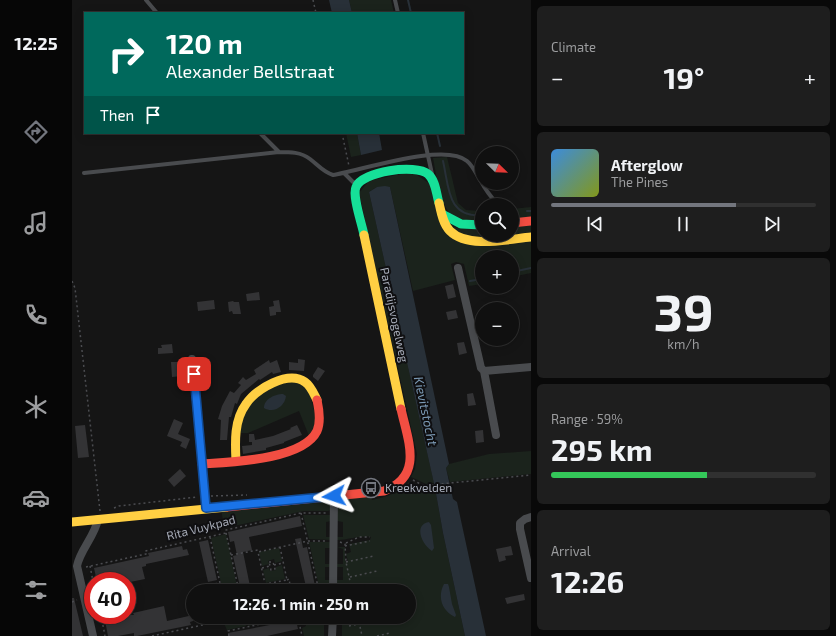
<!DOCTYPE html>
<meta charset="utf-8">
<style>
:root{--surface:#101010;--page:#1e1e1e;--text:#f1f3f6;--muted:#9c9d9f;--line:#303030;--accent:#73767e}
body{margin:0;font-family:"Exo 2",sans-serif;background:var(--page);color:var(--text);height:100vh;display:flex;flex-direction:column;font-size:15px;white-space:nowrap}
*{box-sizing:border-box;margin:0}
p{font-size:13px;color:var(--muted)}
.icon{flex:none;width:22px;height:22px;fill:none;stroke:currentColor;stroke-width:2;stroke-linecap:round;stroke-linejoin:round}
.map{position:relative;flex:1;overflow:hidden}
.details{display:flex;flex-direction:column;gap:6px;padding:6px;background:#090909;width:305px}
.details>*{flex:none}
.guide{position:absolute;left:12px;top:12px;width:380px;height:122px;border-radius:0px;box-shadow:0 2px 10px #0003,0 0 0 1px var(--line);background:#00695c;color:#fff;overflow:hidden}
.needle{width:26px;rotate:113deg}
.buttons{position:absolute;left:403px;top:146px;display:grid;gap:8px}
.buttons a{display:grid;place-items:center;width:44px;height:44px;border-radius:50%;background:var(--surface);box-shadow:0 2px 10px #0003,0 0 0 1px var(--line);font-size:20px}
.speed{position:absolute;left:12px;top:572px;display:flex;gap:8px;font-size:20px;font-weight:700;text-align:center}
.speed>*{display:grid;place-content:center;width:52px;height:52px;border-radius:50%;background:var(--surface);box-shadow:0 2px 10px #0003,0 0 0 1px var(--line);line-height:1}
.speed .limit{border:6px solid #d22;background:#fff;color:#111}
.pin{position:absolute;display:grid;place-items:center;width:34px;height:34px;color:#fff;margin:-17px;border-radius:8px;box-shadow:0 2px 6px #0006}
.me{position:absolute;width:44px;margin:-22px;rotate:265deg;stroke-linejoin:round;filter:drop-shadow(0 0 3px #0008)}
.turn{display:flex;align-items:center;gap:14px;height:84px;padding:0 16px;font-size:18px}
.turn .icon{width:52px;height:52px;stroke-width:2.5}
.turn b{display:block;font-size:28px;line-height:34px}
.then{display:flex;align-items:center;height:38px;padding:0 16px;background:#0003;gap:8px;font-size:15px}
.big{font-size:30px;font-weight:700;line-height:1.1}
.details .tile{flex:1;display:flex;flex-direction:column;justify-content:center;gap:6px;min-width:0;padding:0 14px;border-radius:6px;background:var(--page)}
.details .dial{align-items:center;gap:0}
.dial b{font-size:52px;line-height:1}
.song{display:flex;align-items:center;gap:12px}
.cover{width:48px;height:48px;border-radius:6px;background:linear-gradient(135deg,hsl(210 70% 55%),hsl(70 70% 35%))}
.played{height:4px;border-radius:2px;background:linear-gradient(90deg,var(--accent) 70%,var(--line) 70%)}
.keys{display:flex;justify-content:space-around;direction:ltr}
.heat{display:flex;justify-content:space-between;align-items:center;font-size:22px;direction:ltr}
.charge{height:6px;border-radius:3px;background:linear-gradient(90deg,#34c759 59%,var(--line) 0)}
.trip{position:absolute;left:114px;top:584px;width:230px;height:40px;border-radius:20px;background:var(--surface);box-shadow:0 2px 10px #0003,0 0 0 1px var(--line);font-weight:700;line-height:40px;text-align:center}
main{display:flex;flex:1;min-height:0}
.menu{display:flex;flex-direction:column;width:72px;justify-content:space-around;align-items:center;background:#060606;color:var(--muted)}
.menu .icon{width:28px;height:28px}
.menu .current{color:var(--accent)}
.menu b{font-size:18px;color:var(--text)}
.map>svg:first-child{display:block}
.green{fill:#1b231c}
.water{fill:#283038}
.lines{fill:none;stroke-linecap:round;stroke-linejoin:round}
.stream{stroke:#283038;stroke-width:2}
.building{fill:#333335}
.path{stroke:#4b4c50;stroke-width:1.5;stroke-dasharray:2 3;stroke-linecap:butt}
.lane{stroke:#494b4e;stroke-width:4}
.street{stroke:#494b4e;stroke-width:8}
.fast{stroke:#16e098;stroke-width:9}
.slow{stroke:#ffcf43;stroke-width:9}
.jam{stroke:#f24e42;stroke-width:9}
.route-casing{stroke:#114b97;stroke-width:10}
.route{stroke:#1a73e8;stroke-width:7}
.labels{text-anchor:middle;stroke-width:4;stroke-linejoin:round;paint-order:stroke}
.street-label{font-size:12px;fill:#a6abb7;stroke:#0f0f11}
.poi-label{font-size:12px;fill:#a6abb7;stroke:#0f0f11;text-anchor:start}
.water-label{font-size:13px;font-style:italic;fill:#7b99b4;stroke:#0f0f11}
</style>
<main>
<nav class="menu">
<b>12:25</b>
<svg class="icon current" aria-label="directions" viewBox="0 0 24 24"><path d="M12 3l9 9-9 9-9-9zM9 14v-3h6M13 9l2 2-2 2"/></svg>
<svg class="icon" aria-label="music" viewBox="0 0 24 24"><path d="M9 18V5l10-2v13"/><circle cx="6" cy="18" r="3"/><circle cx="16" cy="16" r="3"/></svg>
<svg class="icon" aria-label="phone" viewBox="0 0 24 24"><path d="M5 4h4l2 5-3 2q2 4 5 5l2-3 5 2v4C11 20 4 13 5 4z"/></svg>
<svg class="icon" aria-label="climate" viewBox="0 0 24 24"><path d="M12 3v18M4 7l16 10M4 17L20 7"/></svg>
<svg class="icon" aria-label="car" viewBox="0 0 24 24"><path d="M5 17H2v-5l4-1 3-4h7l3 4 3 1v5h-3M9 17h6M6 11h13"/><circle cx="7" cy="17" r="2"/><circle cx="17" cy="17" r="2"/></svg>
<svg class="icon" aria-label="filters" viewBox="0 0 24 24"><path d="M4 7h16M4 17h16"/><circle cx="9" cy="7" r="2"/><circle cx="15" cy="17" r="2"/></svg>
</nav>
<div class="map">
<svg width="459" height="636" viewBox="0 0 459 636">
<rect width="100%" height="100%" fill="#151515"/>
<path class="green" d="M277,0H319L322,13H280Z
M274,133H285L289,155L279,157Z
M375,157L386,203L394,210L410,211V223C404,223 397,224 391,223C368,217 365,177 361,158Z
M334,173L345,175L358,184L376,236L459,239V273L440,277V257H410V284L397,286L392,264L384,262L379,264L383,280L341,291L318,187H305L297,192L362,483L354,484L339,477L343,469L345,454L287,193L296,182L301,180Z
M459,207V219L446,220L440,216V209Z
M459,223V232C430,235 401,251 377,227L378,226L390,229L410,228V235H440V225Z
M224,380L236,388L245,421L237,436L227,411L176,433H165L172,411L194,388Z
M459,451V474L378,482L374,468L377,464L417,454Z
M337,482L351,488H363L371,533L393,636H270V624H263L264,617H337V591H270V583H264V580H271V567H264V564H271V549L265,547H273V561H276L274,554L279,552L277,544L298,540L299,537C288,535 277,540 265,540V537H271V522L265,521L266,497L299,494L300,500C314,497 327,493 337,482Z
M260,497L259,510L256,511H232L152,528L149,508Z
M231,515H260V521L254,522V537H260V540L237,539Z
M154,534L166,591H144L142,585L149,583L139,538Z
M237,542H260V548H253V564H259V567H253V580H259V583H253V591H248Z
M207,548L210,561L203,563L202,559L196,561L197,564L190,566L187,552Z
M210,565L213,579L194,583L191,570L197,568L198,571L204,570V567Z
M149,617H172L174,626L155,630Z
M174,617H215L176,626Z
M227,617H258V624H252V636H232L230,628L234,626L233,622L229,623Z"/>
<path class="water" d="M257,0H277L280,13H260Z
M285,133H307L310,150L289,155Z
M313,186L318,187L377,464L374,468L381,499L385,502L414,636H393L371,533L363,488L297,192L305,187Z
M211,394L214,396C213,406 202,414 192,408C192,399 203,394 211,394Z
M357,522L359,525L362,548L360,551C350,545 341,525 357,522Z
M372,584H376L377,587L380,604L384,615L383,617C370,611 365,597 372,584Z"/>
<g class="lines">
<path class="stream" d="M336,0L339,13
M365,133L368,146
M371,161C377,187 375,218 410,215
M455,211H459
M440,272L459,268
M398,281L410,279"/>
</g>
<path class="building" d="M381,284L384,297L376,299L373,286Z
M187,292L188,300L175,301L174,294Z
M142,300L143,309L126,311L125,302Z
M207,300L209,312H204V315L198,316L197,307L202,306L201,301Z
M161,301L162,302H167L169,314H161L160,311L157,312L156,302Z
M384,310L386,318L376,320L374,312Z
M392,342L395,353L387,355L385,343Z
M100,344L101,353L86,354V348H90L89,345Z
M226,359L233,360L232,371L217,370V362L226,363Z
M197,360L198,363L205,360L209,372L201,374L200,372L188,380L187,379L169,394L165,404L163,403L159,417H157L155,440H148L149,420L146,419L150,406L158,391L162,393L169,385L166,383L171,377L174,380L184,374L182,370Z
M99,362H108L110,376L100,377Z
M246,367L253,371L246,381L241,377V375Z
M401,393L404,405L396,406L395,394Z
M102,419L111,423L106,434L118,439L114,449L108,446L110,442L95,436Z
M13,425L17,457L6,458L3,426Z
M225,425L230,435L212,442V443L194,448V450L171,454L170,446L180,445V442H177V434H182L183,440L201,436L219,429L218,428Z
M411,430L412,442L404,443L403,431Z
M108,469L114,476L102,487L96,480Z
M228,516L230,526L177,537L180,550L171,552L179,591H169L161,556L165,555L162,541L158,542L156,532Z
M229,538L231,548L235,547L244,591H235L223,539Z
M136,540L145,580L136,582L127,542Z
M110,546L111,550L115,549L117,555L74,564V566L70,567L73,579L58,582L27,581V576L24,577L22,568L77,556L76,553Z
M439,546L441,555L433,556L434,560L427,562L424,549Z
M452,594L453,600L435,604L433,598Z
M0,598H2L11,636H0Z
M92,606L95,621L121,615V621L118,622L119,625L65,636H62V633L46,636H36L32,615H62L61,613Z
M224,620L226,629L195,636H156V633Z"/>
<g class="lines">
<path class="path" d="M241,0L244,13
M270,133L277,166
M0,281L3,288L28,511
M341,480L350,485H358L459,475
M139,496L175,495
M42,508L47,506L125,497
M229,513L247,591
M154,533L167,591
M138,537L148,583L141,584L142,591
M268,542L273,544L274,562L280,591
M274,543L287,537H298
M273,546L298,541
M208,547L215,580L193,584L186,552L236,541H254
M159,555L186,550V552
M197,562H201L203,569L199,570Z
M274,562L302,556
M202,565L211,563
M18,566L21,581
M14,567L74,554L73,551L154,533V530L229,513H255
M190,568L198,566
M278,577L305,571
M215,580L217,579L219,591
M172,591L194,587L193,584
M290,591L309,587
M0,602L5,600
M29,615L33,636
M148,617L149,621
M173,617L175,627
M226,617L230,636
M286,617L290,636
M277,626L315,618
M80,636L167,617
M157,636L156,631L222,617
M305,636L318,633"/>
<path class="lane" d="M74,0L85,13
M323,0L326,13
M188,133L207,152
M351,133L360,174
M12,173L207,152C218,152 229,152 238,159C246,165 251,172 261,175C290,170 373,142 395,161C402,167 405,176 410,183C414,191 420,198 426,205
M272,173L281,182L286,183
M12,595L21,593"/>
<path class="street" d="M386,268L409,368L412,371L459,367
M120,359L134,508
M412,371L424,435
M459,517L453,519L448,523V529L459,578
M261,591L262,496
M21,636L5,566C8,550 23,536 26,519
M260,636L261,617"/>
<path class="fast" d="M370,214L389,224L410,225
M292,235C290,224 280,196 284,187C290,171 344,164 356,174C364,181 364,193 367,203"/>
<path class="slow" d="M367,203C369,212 371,224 378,231C396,249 437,239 459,237
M292,235L329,409
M164,461C163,442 162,420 174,404C184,389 216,370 233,382C239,386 242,394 245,400
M0,522L155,507"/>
<path class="jam" d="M440,223L459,221
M130,464C159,462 231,460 245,431C249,422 247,409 245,400
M155,507L312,491C352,476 336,441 329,409"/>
</g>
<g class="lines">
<defs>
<path id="route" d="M122,374L134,508L262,496"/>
</defs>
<use href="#route" class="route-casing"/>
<use href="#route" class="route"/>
</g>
<defs>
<symbol id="bus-ring" viewBox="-11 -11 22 22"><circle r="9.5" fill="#0f0f11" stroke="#73767e" stroke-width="1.5"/><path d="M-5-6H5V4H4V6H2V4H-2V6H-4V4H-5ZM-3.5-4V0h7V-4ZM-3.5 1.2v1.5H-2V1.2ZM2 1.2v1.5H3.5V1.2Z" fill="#73767e"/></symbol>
</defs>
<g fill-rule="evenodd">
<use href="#bus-ring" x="288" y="477" width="22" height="22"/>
</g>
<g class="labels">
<g class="street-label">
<text transform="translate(322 315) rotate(78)" y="4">Paradijsvogelweg</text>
<text transform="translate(129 528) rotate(-14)" y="4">Rita Vuykpad</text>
</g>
<g class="poi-label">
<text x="313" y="492">Kreekvelden</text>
</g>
<g class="water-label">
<text transform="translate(354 411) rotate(78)" y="5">Kievitstocht</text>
</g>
</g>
</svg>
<div class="buttons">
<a><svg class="needle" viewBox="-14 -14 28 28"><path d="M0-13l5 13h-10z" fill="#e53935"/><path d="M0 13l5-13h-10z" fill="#9c9d9f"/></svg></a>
<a><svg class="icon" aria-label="search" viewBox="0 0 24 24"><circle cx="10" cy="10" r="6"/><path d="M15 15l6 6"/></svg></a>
<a>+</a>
<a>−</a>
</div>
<div class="speed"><div class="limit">40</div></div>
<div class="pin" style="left:122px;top:374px;background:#d93025"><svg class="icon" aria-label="arrive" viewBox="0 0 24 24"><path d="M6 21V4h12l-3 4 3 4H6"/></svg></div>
<svg class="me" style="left:262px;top:496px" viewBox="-20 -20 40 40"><path d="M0-17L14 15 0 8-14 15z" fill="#1a73e8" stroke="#fff" stroke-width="4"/></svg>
<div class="trip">12:26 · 1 min · 250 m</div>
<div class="guide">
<div class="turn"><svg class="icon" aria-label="right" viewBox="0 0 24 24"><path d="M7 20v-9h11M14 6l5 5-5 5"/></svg><div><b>120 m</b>Alexander Bellstraat</div></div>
<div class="then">Then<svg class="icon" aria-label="arrive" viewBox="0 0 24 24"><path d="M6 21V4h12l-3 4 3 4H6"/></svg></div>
</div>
</div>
<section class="details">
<div class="tile"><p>Climate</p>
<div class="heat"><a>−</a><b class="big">19°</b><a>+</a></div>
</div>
<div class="tile">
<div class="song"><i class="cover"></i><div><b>Afterglow</b><p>The Pines</p></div></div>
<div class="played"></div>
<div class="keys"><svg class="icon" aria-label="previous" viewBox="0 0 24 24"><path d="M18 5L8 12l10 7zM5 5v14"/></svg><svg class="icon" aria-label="pause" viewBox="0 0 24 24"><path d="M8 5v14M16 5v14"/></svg><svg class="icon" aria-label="next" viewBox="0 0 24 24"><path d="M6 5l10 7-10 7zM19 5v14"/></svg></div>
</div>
<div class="tile dial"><b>39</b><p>km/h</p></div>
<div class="tile"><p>Range · 59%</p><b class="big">295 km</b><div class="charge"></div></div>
<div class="tile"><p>Arrival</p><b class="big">12:26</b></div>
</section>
</main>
